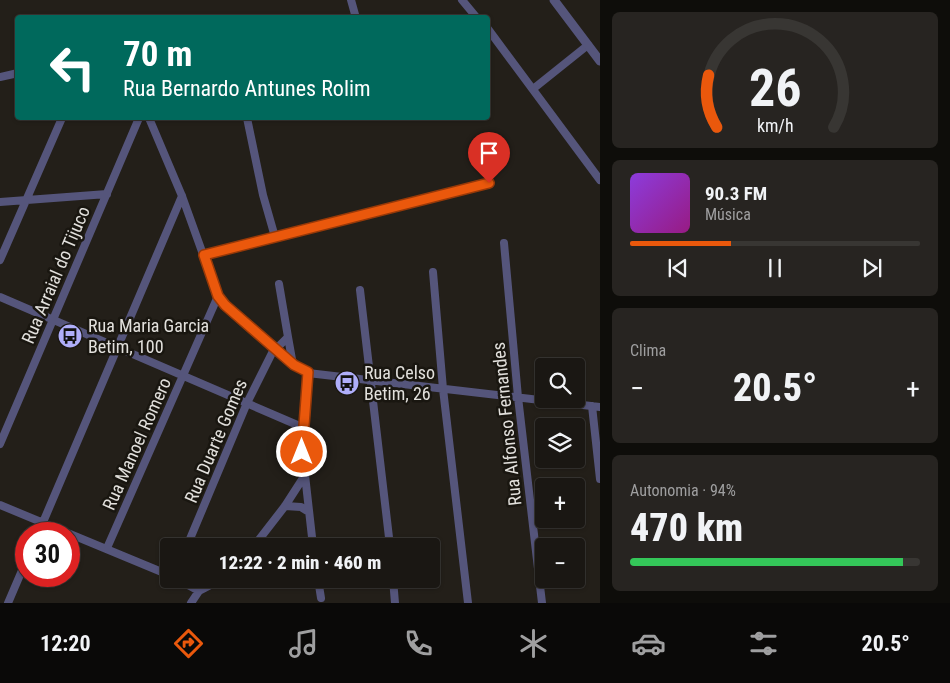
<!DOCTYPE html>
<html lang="pt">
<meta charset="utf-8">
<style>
:root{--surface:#1a1713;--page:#272421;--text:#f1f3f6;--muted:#9f9fa0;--line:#383633;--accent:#ea580c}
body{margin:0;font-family:"Roboto Condensed",sans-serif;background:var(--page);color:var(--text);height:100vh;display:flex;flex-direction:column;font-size:19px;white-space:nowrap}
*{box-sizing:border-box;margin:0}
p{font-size:16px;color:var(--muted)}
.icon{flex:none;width:28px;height:28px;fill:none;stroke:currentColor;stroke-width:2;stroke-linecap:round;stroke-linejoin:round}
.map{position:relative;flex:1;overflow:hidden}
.panel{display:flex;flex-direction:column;gap:12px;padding:12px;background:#0e0d0a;width:350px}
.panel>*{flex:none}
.top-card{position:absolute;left:15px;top:15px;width:475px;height:105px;border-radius:5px;box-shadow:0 1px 4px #0004,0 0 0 1px var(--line);background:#00695c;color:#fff;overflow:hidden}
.buttons{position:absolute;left:535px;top:358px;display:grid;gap:10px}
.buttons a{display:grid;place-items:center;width:50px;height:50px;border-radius:5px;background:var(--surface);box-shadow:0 1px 4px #0004,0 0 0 1px var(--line);font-size:25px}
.speed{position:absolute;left:15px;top:522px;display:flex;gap:10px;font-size:25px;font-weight:700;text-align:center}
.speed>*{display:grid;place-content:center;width:65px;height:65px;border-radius:50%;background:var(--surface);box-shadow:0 1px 4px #0004,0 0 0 1px var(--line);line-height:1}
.speed .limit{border:8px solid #d22;background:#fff;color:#111}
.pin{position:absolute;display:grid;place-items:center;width:42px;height:42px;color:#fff;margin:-51px -21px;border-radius:50% 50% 50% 0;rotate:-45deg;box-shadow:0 0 5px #0007}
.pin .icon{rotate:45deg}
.me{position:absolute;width:55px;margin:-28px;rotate:0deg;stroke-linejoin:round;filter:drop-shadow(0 0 4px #0008)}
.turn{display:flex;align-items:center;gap:18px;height:105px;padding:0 25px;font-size:22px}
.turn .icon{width:65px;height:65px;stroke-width:2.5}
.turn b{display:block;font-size:35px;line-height:42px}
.big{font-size:38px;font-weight:800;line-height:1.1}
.panel .card{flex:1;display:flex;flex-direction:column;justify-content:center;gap:8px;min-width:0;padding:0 18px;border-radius:8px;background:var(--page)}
.panel .dial{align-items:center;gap:0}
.dial svg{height:130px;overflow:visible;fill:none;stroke:var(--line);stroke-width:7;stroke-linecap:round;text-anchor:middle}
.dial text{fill:var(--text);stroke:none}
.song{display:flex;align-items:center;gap:15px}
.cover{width:60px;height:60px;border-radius:8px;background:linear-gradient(135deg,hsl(270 70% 55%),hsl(310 70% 35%))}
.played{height:5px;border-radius:2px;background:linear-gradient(90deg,var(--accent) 35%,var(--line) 35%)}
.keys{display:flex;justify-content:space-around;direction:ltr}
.heat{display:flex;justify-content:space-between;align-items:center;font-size:28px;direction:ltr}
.charge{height:8px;border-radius:4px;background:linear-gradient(90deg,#34c759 94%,var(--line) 0)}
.trip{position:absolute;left:160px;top:538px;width:280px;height:50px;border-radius:5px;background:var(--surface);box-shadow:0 1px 4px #0004,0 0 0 1px var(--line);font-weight:800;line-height:50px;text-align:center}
.tabs{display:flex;height:80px;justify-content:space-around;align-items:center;background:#0a0908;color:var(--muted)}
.tabs .icon{width:35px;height:35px}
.tabs .on{color:var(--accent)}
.tabs b{font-size:22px;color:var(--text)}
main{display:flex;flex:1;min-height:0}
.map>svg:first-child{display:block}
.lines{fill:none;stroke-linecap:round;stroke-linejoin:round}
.minor{stroke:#55557b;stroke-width:8}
.tertiary{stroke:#55557b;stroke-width:9}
.route-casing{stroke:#983908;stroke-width:12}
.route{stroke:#ea580c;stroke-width:9}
.labels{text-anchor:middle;stroke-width:5;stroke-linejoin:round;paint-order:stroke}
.street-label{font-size:18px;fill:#e2e0dc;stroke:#191610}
.poi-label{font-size:18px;fill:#e2e0dc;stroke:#191610;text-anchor:start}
</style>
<main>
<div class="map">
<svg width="600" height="603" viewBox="0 0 600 603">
<rect width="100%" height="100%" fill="#231f19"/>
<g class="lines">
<path class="minor" d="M351,0L356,18
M462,0L477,18
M488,29L600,180
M0,77L18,73
M533,89L588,45
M149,118L182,196L218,296L240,320L293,365L308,373L307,406L302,427L305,475L285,506L254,546
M247,118L263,195L275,237
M0,202L107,194
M504,243L518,397L542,603
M203,255L489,183
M0,260L62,118
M433,272L443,389L468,603
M360,290L390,546
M0,297L302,427
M288,337L293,365
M308,373L600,407
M592,406L600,479
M0,444L139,118
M305,475L313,546
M0,505L169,575
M285,506L301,507L309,512
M38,534L182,196
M187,546L247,403L272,353L288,337L279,284
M107,548L218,296
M177,579L199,591
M318,579L321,598
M393,579L395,603
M8,603L26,561
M191,603L199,591L222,579"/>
<path class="tertiary" d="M554,0L600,61"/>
</g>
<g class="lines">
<defs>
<path id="route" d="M302,452L308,372L294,365L225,305L218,296L204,255L489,183"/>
</defs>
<use href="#route" class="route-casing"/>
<use href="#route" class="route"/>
</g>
<defs>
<symbol id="bus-disc" viewBox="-11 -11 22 22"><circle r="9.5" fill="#afaefa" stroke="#191610"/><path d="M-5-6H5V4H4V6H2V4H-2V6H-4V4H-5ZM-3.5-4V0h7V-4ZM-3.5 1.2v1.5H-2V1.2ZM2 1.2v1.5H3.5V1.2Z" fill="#111"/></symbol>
</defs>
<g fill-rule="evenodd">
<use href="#bus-disc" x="56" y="322" width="28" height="28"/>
<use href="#bus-disc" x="333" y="369" width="28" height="28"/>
</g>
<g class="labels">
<g class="street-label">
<text transform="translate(56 275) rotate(-67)" y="6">Rua Arraial do Tijuco</text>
<text transform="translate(507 424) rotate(-96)" y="6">Rua Alfonso Fernandes</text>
<text transform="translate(216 441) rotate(-67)" y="6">Rua Duarte Gomes</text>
<text transform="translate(137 444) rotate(-66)" y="6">Rua Manoel Romero</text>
</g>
<g class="poi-label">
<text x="88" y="332">Rua Maria Garcia<tspan x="88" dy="21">Betim, 100</tspan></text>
<text x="364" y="379">Rua Celso<tspan x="364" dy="21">Betim, 26</tspan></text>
</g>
</g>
</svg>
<div class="buttons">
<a><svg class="icon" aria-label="search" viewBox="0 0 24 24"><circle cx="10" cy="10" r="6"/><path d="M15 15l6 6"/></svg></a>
<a><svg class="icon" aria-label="layers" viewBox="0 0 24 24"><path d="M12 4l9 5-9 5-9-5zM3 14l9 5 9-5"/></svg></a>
<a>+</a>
<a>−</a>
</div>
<div class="speed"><div class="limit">30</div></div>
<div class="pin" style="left:489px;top:183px;background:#d93025"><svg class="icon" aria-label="arrive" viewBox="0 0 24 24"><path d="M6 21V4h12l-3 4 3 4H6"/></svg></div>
<svg class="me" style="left:302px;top:452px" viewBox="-20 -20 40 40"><circle r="17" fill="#ea580c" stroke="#fff" stroke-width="3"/><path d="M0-11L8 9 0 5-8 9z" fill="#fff"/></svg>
<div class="trip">12:22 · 2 min · 460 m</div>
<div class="top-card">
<div class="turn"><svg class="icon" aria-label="left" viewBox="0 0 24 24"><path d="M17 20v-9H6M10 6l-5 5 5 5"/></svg><div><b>70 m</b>Rua Bernardo Antunes Rolim</div></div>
</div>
</div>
<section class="panel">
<div class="card dial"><svg viewBox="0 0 100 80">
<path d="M14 69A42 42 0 1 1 86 69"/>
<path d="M14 69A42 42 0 0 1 9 37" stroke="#ea580c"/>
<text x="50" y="56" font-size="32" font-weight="700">26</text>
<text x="50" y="72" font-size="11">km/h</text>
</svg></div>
<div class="card">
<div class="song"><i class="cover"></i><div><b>90.3 FM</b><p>Música</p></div></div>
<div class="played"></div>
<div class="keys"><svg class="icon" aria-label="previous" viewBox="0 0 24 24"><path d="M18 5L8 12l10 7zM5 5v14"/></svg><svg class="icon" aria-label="pause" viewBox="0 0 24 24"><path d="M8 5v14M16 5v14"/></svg><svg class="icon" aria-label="next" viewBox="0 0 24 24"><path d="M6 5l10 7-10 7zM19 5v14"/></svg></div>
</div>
<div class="card"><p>Clima</p>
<div class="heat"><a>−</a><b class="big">20.5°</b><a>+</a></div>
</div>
<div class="card"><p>Autonomia · 94%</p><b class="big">470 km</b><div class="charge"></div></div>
</section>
</main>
<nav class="tabs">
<b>12:20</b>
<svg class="icon on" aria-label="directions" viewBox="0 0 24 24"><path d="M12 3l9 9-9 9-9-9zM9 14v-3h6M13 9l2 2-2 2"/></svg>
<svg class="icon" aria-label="music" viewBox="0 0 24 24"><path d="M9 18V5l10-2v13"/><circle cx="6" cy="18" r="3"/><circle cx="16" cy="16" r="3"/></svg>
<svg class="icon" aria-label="phone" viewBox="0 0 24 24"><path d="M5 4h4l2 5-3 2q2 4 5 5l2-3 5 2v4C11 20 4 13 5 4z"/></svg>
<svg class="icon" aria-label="climate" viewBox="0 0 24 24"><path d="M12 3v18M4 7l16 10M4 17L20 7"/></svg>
<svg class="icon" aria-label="car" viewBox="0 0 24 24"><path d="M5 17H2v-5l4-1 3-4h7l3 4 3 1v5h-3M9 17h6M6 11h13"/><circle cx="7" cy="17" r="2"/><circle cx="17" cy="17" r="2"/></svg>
<svg class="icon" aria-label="filters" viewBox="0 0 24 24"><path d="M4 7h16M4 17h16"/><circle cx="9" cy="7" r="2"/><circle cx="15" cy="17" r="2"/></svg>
<b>20.5°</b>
</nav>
